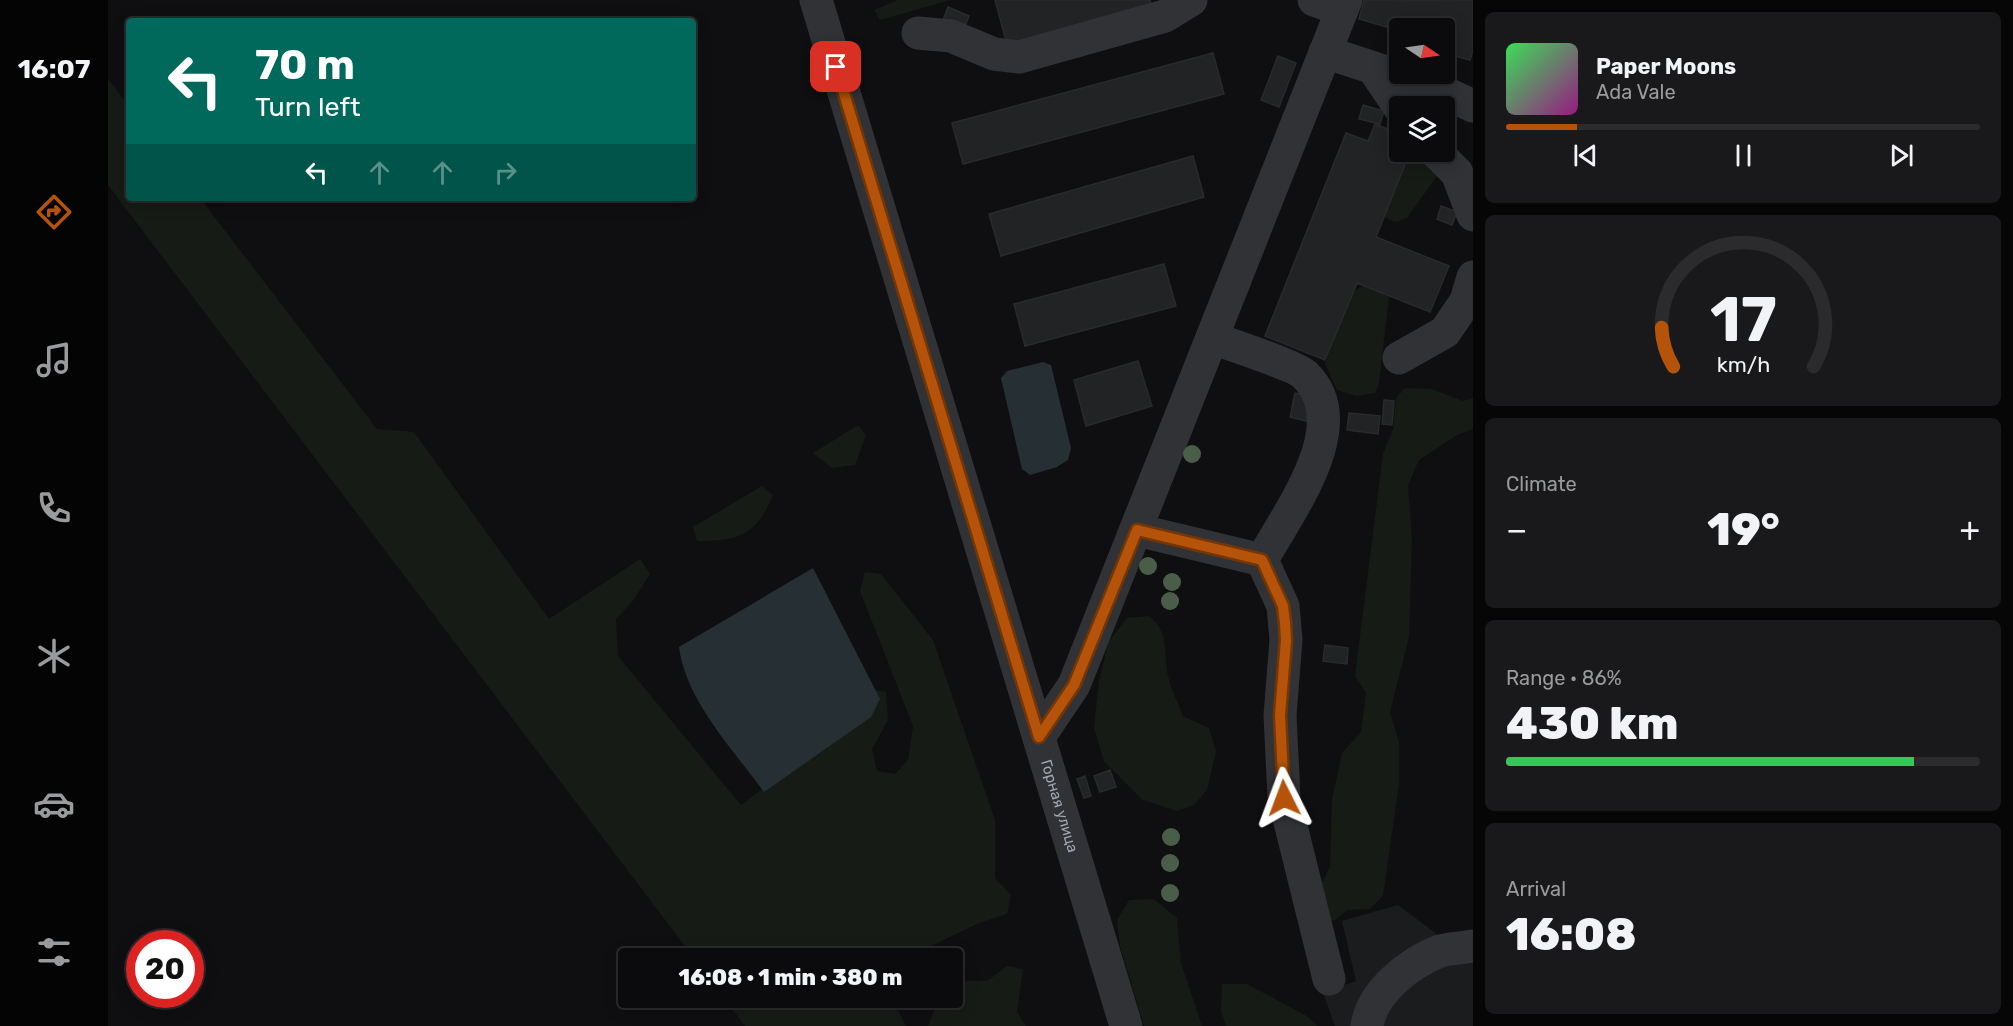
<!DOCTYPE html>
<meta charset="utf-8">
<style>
:root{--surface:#0b0b0d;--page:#19191b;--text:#f1f3f6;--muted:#9a9b9d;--line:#2b2b2e;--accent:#b45309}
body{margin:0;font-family:Rubik,sans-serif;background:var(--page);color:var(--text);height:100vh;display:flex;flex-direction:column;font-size:22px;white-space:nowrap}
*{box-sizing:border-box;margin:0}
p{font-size:20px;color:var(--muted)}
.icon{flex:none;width:33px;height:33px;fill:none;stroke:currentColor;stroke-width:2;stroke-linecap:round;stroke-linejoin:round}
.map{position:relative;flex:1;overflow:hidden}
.panel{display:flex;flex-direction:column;gap:12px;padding:12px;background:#060607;width:540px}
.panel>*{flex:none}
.hud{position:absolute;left:18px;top:18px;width:570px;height:183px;border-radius:6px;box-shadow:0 3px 15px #0003,0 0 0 2px var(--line);background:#00695c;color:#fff;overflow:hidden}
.needle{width:39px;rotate:103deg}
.buttons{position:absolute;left:1281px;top:18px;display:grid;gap:12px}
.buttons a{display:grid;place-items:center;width:66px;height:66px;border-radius:6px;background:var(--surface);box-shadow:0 3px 15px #0003,0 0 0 2px var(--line);font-size:30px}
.speed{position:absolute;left:18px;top:930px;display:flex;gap:12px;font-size:30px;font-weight:700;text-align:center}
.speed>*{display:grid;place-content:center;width:78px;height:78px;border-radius:50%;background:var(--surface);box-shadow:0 3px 15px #0003,0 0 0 2px var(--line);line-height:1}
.speed .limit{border:9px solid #d22;background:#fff;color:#111}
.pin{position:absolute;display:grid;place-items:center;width:51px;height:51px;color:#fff;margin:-26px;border-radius:12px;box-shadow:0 3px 9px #0006}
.me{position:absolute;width:66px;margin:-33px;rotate:357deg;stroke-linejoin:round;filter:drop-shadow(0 0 4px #0008)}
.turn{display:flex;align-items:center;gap:21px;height:126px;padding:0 30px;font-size:27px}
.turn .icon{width:78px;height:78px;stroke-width:2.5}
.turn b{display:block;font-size:42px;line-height:51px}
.lanes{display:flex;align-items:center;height:57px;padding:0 30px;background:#0003;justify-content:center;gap:30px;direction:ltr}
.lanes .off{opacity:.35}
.big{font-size:45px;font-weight:800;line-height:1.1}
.panel .tile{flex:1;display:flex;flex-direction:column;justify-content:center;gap:9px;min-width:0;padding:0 21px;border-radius:9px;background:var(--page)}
.panel .dial{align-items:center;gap:0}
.dial svg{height:156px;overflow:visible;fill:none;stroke:var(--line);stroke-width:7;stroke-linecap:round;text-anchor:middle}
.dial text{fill:var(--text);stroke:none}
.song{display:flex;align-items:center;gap:18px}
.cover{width:72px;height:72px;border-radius:9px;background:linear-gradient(135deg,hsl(130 70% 55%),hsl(310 70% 35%))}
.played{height:6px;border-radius:3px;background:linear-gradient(90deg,var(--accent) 15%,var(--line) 15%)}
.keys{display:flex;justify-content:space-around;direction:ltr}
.heat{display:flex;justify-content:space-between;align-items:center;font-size:33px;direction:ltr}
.charge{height:9px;border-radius:4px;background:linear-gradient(90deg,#34c759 86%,var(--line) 0)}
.trip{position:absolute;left:510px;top:948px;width:345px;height:60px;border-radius:6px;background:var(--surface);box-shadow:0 3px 15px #0003,0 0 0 2px var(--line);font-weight:800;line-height:60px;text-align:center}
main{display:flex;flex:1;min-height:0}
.dock{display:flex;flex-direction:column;width:108px;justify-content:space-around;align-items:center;background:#040405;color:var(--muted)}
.dock .icon{width:42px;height:42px}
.dock .selected{color:var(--accent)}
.dock b{font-size:27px;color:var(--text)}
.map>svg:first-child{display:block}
.built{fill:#1b1c1e}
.green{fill:#161b16}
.water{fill:#263034}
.building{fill:#222325;stroke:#292a2d;stroke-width:1.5}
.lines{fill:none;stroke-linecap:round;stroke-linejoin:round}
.minor{stroke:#303235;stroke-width:33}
.tree{fill:#4a5d49}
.route-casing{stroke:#753606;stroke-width:15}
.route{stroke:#b45309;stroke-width:10}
.labels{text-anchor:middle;stroke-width:6;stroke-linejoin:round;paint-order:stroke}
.street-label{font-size:15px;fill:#a0a8b2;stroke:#0a0a0b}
</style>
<main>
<nav class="dock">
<b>16:07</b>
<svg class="icon selected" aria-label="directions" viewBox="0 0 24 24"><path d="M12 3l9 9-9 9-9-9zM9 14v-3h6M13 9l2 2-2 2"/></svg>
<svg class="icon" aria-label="music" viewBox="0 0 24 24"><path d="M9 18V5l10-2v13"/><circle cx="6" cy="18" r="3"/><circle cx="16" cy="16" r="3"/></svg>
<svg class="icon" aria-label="phone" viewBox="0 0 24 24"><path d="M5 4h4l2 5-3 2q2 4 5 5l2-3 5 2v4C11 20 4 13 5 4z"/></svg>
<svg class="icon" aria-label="climate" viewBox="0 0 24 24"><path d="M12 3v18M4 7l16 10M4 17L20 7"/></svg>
<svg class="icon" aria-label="car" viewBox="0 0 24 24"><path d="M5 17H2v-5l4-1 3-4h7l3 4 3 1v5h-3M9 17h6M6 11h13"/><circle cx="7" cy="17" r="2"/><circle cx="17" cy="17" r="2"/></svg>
<svg class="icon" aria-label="filters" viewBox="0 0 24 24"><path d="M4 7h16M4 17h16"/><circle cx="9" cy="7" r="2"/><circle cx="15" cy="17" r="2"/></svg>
</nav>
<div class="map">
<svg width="1365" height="1026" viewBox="0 0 1365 1026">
<rect width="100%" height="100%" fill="#0f0f11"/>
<path class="built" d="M1290,905L1334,938L1365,941V1026H1227L1215,993L1248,981L1234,921Z"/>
<path class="green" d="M790,0H843L772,20L766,10Z
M0,79L21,106V198H92L269,429L306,432L441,619L532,559L542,574L524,602L508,619L510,656L633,805L704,752L765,690L778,692L780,720L764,749L769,771L787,774L800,760L805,726L752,591L757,572L773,574L825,640L887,820V878L903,895L899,914L871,923L798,958H586L0,185Z
M1301,154L1330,161L1329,176L1299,218L1287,222L1276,217L1274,201Z
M1257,285L1281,297L1271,383L1267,393L1249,396L1229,390L1217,364L1242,293Z
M1297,388L1324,389L1355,401L1365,398V429L1349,435L1311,460L1300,485L1304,537L1301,637L1282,712L1291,742V784L1275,896L1262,909L1239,910L1226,921L1212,914L1208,894L1222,867L1224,800L1234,753L1253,732L1258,693L1247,676L1275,454L1285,429L1288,398Z
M750,425L758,435L747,465L724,468L705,453Z
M654,486L665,495C648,536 631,541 589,541L585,527Z
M1041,616C1062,633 1055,652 1060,676C1063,689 1070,703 1075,716L1101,728L1108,751L1099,790L1086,805L1069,811L1035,800L996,761L986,728L991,680L1001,641L1019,618Z
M1046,899L1069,918L1073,963L1094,1026H1036L1012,946L1009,920L1021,900Z
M899,966L915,969L909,1012L918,1026H820L831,998H844L845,987L855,981H879Z
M1114,984H1139L1199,1016L1209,1026H1118L1113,1011Z
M616,998H784L798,1026H637Z"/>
<path class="water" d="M935,362L943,365L963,448L960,460L949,467L922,475L914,469L893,378L899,371Z
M705,568L772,699L763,717L656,792C625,749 578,701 571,647Z"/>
<path class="building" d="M887,0H1042L1045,12L900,48Z
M1256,0H1365V51L1362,60L1336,53V28H1292V31L1251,19Z
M840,7L861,16L856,29L835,20Z
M1105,53L1116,94L855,164L844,123Z
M1170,56L1188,63L1171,107L1153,100Z
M1255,105L1276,111L1272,124L1251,119Z
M1267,124L1290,133L1283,151L1300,157L1268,237L1341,266L1322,312L1249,283L1217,360L1157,336L1238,133L1260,141Z
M1085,156L1096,197L893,256L881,214Z
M1333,206L1349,212L1344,225L1329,219Z
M1056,264L1068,306L917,346L906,304Z
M1030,361L1044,406L978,426L966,380Z
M1187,393L1203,396L1198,421L1182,417Z
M1276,400L1286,401L1284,425L1274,424Z
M1241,413L1272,416L1270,434L1239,430Z
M1217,645L1240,648L1239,664L1215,661Z
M1002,770L1008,787L992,792L986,776Z
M977,776L983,796L976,798L969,779Z"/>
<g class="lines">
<g class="minor">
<path id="s1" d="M708,0L1018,1026"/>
<path d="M1206,0L1234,10"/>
<path d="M810,33L843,36L886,54L911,57L1057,16L1083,0"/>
<path d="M1217,52L1327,88L1365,106"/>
<path d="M1265,68L1292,108"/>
<path d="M1328,152L1349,173L1365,215"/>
<path d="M1104,338C1121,344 1188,366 1197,375C1248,425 1180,512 1154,560L1175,606L1178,640L1172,715L1176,798L1221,979"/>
<path d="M1291,358L1337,332L1358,301L1365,277"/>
<path d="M1029,530L1154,560"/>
<path d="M931,737L966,685L1238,0"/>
<path d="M1259,1026C1264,992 1301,963 1332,951C1342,948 1355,948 1365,946"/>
</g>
</g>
<g class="tree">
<circle cx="1084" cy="454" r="9"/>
<circle cx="1040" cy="566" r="9"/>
<circle cx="1064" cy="582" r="9"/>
<circle cx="1062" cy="601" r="9"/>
<circle cx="1063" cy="837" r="9"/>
<circle cx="1062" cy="863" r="9"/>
<circle cx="1062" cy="893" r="9"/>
</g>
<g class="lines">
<defs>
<path id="route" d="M728,67L931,737L966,685L1029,530L1154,560L1175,606L1177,623L1178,640L1172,715L1176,798"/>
</defs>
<use href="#route" class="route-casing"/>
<use href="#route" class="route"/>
</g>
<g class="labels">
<g class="street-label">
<text dy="5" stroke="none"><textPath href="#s1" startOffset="842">Горная улица</textPath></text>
</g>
</g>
</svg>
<div class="buttons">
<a><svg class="needle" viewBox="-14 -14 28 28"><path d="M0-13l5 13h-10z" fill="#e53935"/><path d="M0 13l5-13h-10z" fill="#9a9b9d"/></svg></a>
<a><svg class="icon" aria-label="layers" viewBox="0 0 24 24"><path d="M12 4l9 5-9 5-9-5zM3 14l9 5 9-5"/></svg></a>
</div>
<div class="speed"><div class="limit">20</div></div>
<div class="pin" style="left:728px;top:67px;background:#d93025"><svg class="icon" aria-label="arrive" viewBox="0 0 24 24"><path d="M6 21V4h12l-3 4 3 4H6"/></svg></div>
<svg class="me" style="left:1176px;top:798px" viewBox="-20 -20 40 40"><path d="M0-17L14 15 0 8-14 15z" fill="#b45309" stroke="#fff" stroke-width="4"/></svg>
<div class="trip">16:08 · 1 min · 380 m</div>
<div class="hud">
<div class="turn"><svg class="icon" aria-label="left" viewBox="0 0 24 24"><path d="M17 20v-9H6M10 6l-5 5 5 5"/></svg><div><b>70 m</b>Turn left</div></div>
<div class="lanes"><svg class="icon" aria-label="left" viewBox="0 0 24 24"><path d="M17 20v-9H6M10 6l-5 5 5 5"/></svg><svg class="icon off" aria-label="ahead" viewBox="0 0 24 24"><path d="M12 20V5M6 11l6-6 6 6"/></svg><svg class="icon off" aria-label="ahead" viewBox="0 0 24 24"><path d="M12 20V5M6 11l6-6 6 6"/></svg><svg class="icon off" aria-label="right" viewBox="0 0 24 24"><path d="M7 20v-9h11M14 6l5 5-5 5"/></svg></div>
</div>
</div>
<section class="panel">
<div class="tile">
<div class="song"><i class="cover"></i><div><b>Paper Moons</b><p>Ada Vale</p></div></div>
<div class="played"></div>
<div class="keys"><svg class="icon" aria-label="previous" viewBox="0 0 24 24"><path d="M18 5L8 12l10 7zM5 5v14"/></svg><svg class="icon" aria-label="pause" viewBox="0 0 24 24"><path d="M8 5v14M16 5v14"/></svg><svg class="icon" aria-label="next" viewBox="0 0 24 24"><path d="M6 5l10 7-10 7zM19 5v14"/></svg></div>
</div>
<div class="tile dial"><svg viewBox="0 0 100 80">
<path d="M14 69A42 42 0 1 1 86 69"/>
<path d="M14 69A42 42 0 0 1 8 49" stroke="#b45309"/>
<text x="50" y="56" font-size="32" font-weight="700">17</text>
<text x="50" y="72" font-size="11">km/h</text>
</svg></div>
<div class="tile"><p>Climate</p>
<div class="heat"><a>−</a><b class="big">19°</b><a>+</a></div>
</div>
<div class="tile"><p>Range · 86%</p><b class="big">430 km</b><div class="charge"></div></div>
<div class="tile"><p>Arrival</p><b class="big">16:08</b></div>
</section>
</main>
